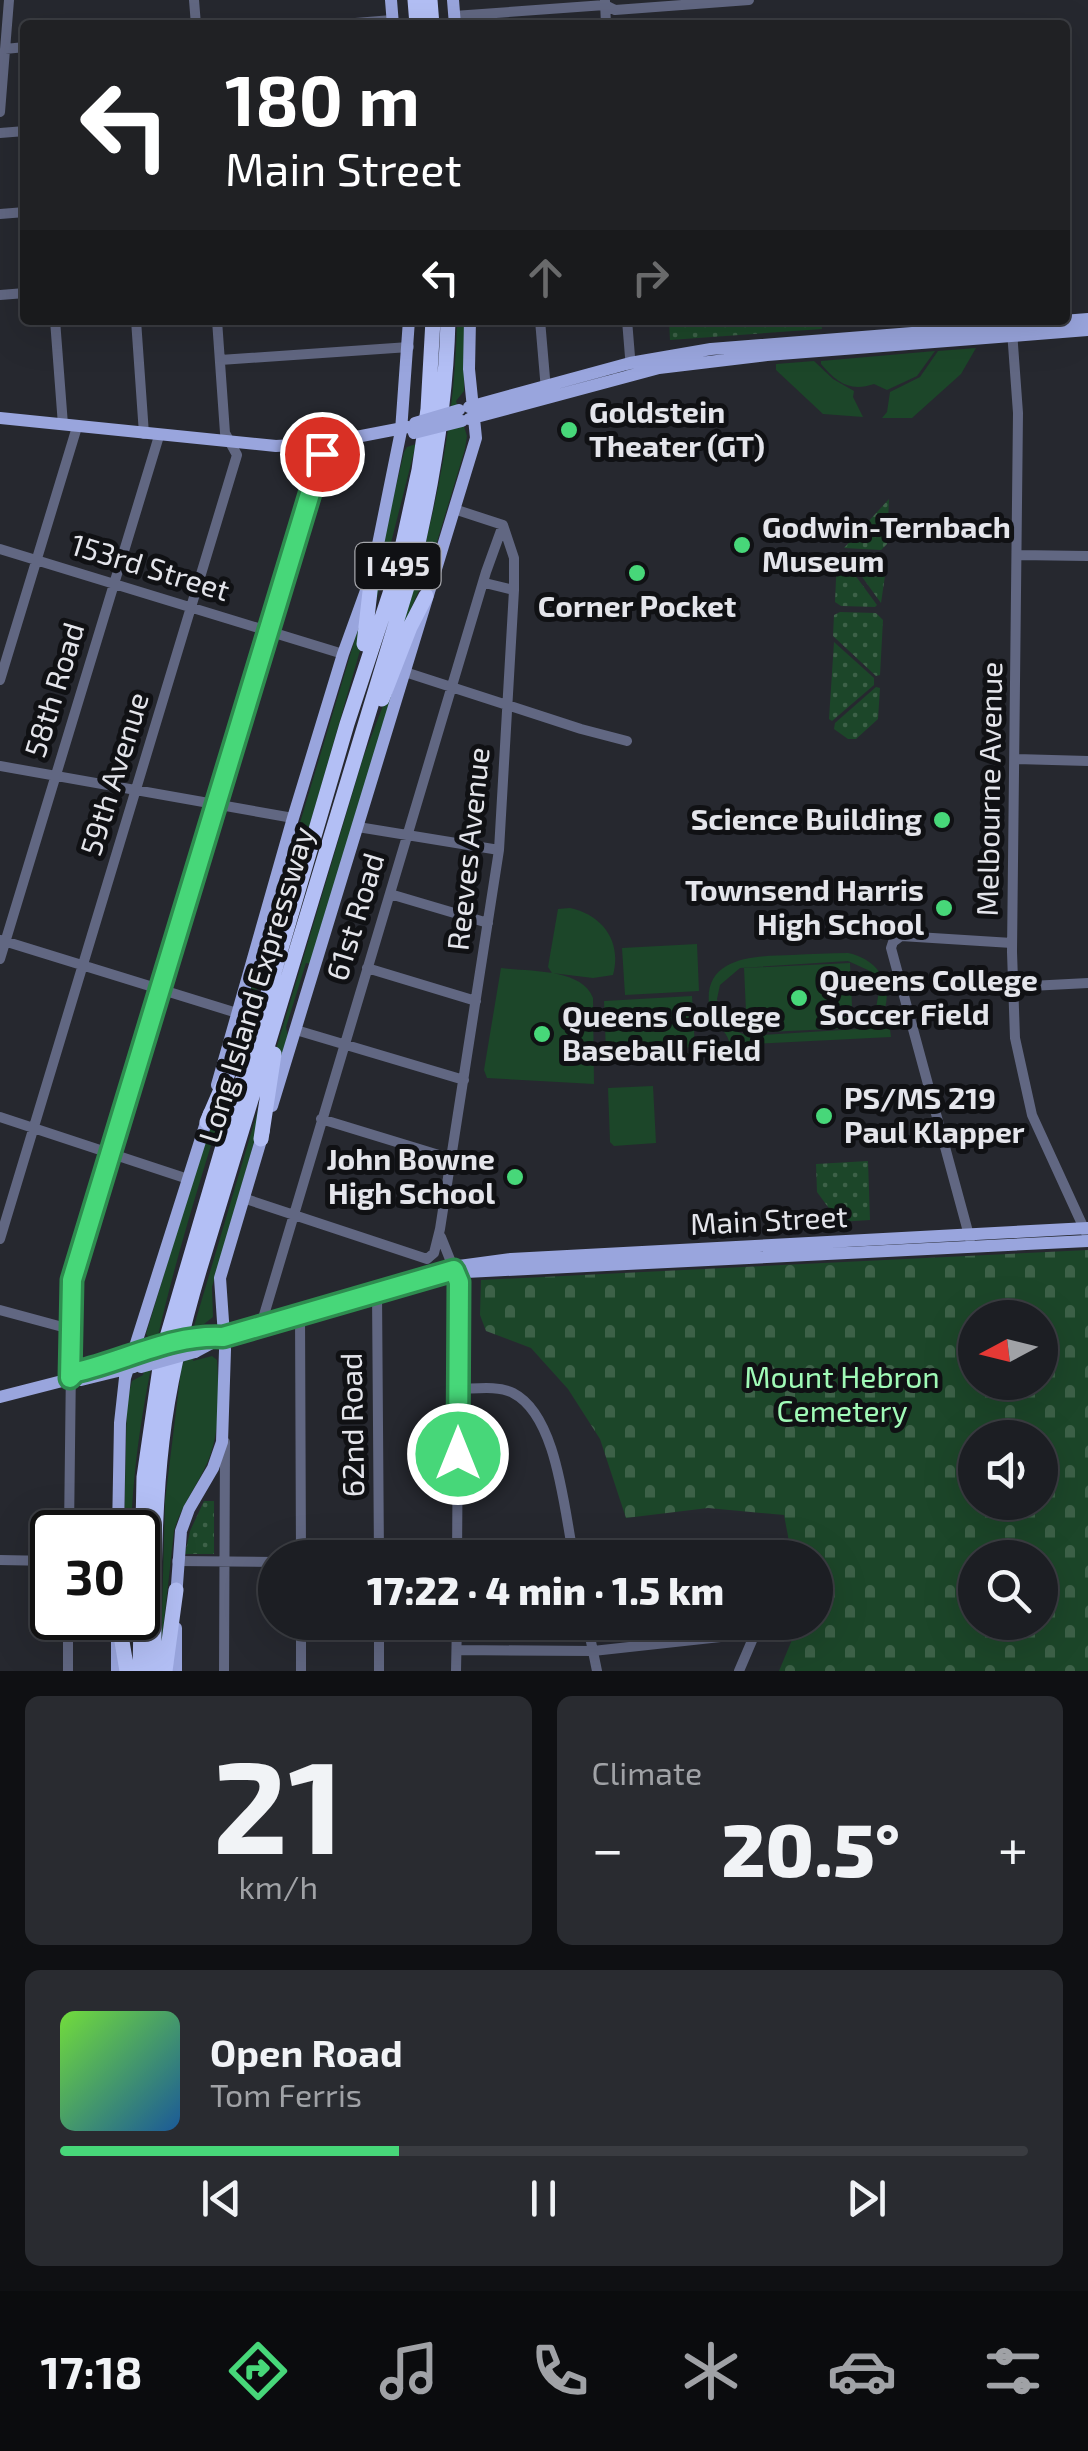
<!DOCTYPE html>
<meta charset="utf-8">
<style>
:root{--surface:#1c1e23;--page:#292b30;--text:#f1f3f6;--muted:#a0a2a6;--line:#3a3c41;--accent:#47d779}
body{margin:0;font-family:"Exo 2",sans-serif;background:var(--page);color:var(--text);height:100vh;display:flex;flex-direction:column;font-size:38px;white-space:nowrap}
*{box-sizing:border-box;margin:0}
p{font-size:32px;color:var(--muted)}
.icon{flex:none;width:55px;height:55px;fill:none;stroke:currentColor;stroke-width:2;stroke-linecap:round;stroke-linejoin:round}
.map{position:relative;height:1671px;overflow:hidden}
.drawer{display:flex;flex-direction:column;gap:25px;padding:25px;background:#0f1013;flex:1}
.drawer>*{flex:none}
.banner{position:absolute;left:20px;top:20px;width:1050px;height:305px;border-radius:10px;box-shadow:0 10px 40px #0002,0 0 0 2px var(--line);background:#202124;color:#fff;overflow:hidden}
.needle{width:65px;rotate:263deg}
.tools{position:absolute;left:958px;top:1300px;display:grid;gap:20px}
.tools a{display:grid;place-items:center;width:100px;height:100px;border-radius:50%;background:var(--surface);box-shadow:0 10px 40px #0002,0 0 0 2px var(--line);font-size:50px}
.speed{position:absolute;left:30px;top:1510px;display:flex;gap:20px;font-size:50px;font-weight:700;text-align:center}
.speed>*{display:grid;place-content:center;width:130px;height:130px;border-radius:50%;background:var(--surface);box-shadow:0 10px 40px #0002,0 0 0 2px var(--line);line-height:1}
.speed .limit{border:5px solid #111;border-radius:15px;background:#fff;color:#111}
.pin{position:absolute;display:grid;place-items:center;width:85px;height:85px;color:#fff;margin:-42px;border:5px solid #fff;border-radius:50%;box-shadow:0 2px 10px #0007}
.me{position:absolute;width:110px;margin:-55px;rotate:0deg;stroke-linejoin:round;filter:drop-shadow(0 0 8px #0008)}
.turn{display:flex;align-items:center;gap:35px;height:210px;padding:0 40px;font-size:45px}
.turn .icon{width:130px;height:130px;stroke-width:2.5}
.turn b{display:block;font-size:70px;line-height:85px}
.lanes{display:flex;align-items:center;height:95px;padding:0 40px;background:#0003;justify-content:center;gap:50px;direction:ltr}
.lanes .off{opacity:.35}
.big{font-size:75px;font-weight:800;line-height:1.1}
.drawer .widget{flex:1;display:flex;flex-direction:column;justify-content:center;gap:15px;min-width:0;padding:0 35px;border-radius:15px;background:var(--page)}
.drawer .dial{align-items:center;gap:0}
.dial b{font-size:130px;line-height:1}
.song{display:flex;align-items:center;gap:30px}
.cover{width:120px;height:120px;border-radius:15px;background:linear-gradient(135deg,hsl(100 70% 55%),hsl(210 70% 35%))}
.played{height:10px;border-radius:5px;background:linear-gradient(90deg,var(--accent) 35%,var(--line) 35%)}
.keys{display:flex;justify-content:space-around;direction:ltr}
.heat{display:flex;justify-content:space-between;align-items:center;font-size:55px;direction:ltr}
.drawer .tiles{flex:1;display:grid;gap:25px;grid-template-columns:1fr 1fr}
.widget:last-child{grid-column:span 2}
.trip{position:absolute;left:258px;top:1540px;width:575px;height:100px;border-radius:50px;background:var(--surface);box-shadow:0 10px 40px #0002,0 0 0 2px var(--line);font-weight:800;line-height:100px;text-align:center}
.tabs{display:flex;height:160px;justify-content:space-around;align-items:center;background:#0b0c0e;color:var(--muted)}
.tabs .icon{width:70px;height:70px}
.tabs .active{color:var(--accent)}
.tabs b{font-size:45px;color:var(--text)}
.map>svg:first-child{display:block}
.grass{fill:#1c4629;fill-rule:evenodd}
.cemetery{fill:url(#cemetery-stones);fill-rule:evenodd}
.park{fill:url(#park-dots)}
.lines{fill:none;stroke-linecap:round;stroke-linejoin:round}
.minor{stroke:#616782;stroke-width:10}
.major{stroke:#99a5dd;stroke-width:12}
.highway{stroke:#b3bff5;stroke-width:15}
.major-bridge{stroke:#99a5dd;stroke-width:12}
.route-casing{stroke:#2e8c4f;stroke-width:25}
.route{stroke:#47d779;stroke-width:18}
.poi-dot{fill:#47d779;stroke:#101114;stroke-width:4}
.labels{text-anchor:middle;stroke-width:10;stroke-linejoin:round;paint-order:stroke}
.shield{fill:#101114;stroke:#a4a5aa;stroke-width:2.5}
.shield-label{font-size:28px;font-weight:bold;fill:#e4e5eb}
.poi-label{font-size:30px;font-weight:bold;fill:#e4e5eb;stroke:#101114;text-anchor:start}
.street-label{font-size:30px;fill:#e4e5eb;stroke:#101114}
.park-label{font-size:30px;fill:#a0fab7;stroke:#101114}
</style>
<div class="map">
<svg width="1088" height="1671" viewBox="0 0 1088 1671">
<defs>
<pattern id="cemetery-stones" width="16" height="16" patternUnits="userSpaceOnUse" patternTransform="scale(2.5)"><rect width="16" height="16" fill="#1c4629"/><path d="M2 7V4a2 2 0 0 1 4 0v3zM10 15v-3a2 2 0 0 1 4 0v3z" fill="#3d6148"/></pattern>
<pattern id="park-dots" width="8" height="8" patternUnits="userSpaceOnUse" patternTransform="scale(2.5)"><rect width="8" height="8" fill="#1c4629"/><path d="M2 2h.1M6 6h.1" fill="none" stroke="#3d6148" stroke-width="1.8" stroke-linecap="round"/></pattern>
</defs>
<rect width="100%" height="100%" fill="#26282f"/>
<path class="grass" d="M457,320H465L464,391L456,401L467,436L465,449L430,565L400,634C432,531 455,428 457,320Z
M976,348L961,374L912,418H882L887,412L890,392L920,377L938,351Z
M935,351L917,376L887,390L874,384C850,392 837,383 821,364V361Z
M814,361L833,379L854,391L853,397L863,417L823,414L776,370V364Z
M416,444L375,606L376,572L404,452L407,447Z
M361,619L363,640C321,785 282,933 225,1073Z
M395,674L398,675L311,964L306,963L286,1027L288,1037L276,1076L272,1079L277,1046L363,758Z
M570,908C603,915 622,942 613,975L593,978L552,973L548,967L558,909Z
M697,944L699,991L625,995L622,948Z
M848,953C887,961 899,1000 873,1029H890L891,1037L730,1045C728,1030 711,1022 709,1004C704,955 759,956 792,955C811,954 830,953 848,953ZM848,961L870,971L879,991L875,1014L858,1029L748,1036L731,1029L719,1013L717,999L720,985L740,968Z
M850,963L853,1028L747,1033L744,968Z
M501,968C528,972 582,968 593,998L594,1084L487,1078L484,1070Z
M692,996L695,1047L606,1052L604,1001Z
M233,1074C187,1225 136,1373 131,1532H124L127,1400L132,1381L143,1375L151,1340L146,1334L206,1135Z
M265,1086L260,1122L212,1287L213,1317L199,1328L193,1361L212,1356L217,1360C219,1393 221,1430 208,1461C198,1485 181,1505 174,1531L161,1649L165,1501L181,1370Z
M653,1086L656,1143L614,1146L610,1142L608,1088Z"/>
<path class="cemetery" d="M1088,1250V1671H779L799,1623L815,1622V1558L792,1557L784,1515L708,1508L626,1518L600,1439L568,1389L531,1348L486,1331L480,1315L481,1280ZM975,1318H1040V1382H975ZM975,1438H1040V1502H975ZM975,1558H1040V1622H975Z"/>
<path class="park" d="M669,320H821L822,329L670,340Z
M889,499L887,544L881,550L844,548Z
M844,552L880,554L887,562L881,603Z
M841,556L877,605L875,607L841,606L835,602L837,557Z
M840,612L876,613L883,620L880,675L876,676L833,636L834,615Z
M834,642L874,678V685L832,721L829,719Z
M876,687L880,688L878,719L856,739H848L834,729L835,723Z
M868,1161L870,1220L839,1222L817,1192L816,1164Z
M204,1501H214V1554H185L190,1531Z"/>
<g class="lines">
<path class="minor" d="M194,0L196,25
M605,1L606,25
M454,16L605,5L615,10L749,0
M331,25L392,20
M5,49L25,47
M0,112L9,0
M0,133L25,131
M0,214L25,212
M0,295L25,293
M55,320L63,425
M136,320L144,434
M540,320L546,390
M627,320L631,369
M1012,331L1018,413L1012,952L1015,1038L1032,1115L1087,1235
M220,360L409,347
M0,549L343,654
M1018,555L1088,556
M485,583L514,590
M405,672L581,729L627,741
M0,680L77,427
M1016,759L1088,761
M0,766L293,818
M358,827L499,850
M390,894L488,923
M1,940L237,1013
M0,959L159,436
M367,968L476,1001
M1012,987L1088,983
M296,1030L464,1080
M0,1117L188,1179
M321,1119L452,1159
M246,1199L427,1259
M441,1237L459,1282L457,1558
M0,1239L237,455L225,433L217,320
M970,1239L891,948L893,942L901,936L1012,943
M427,1259L434,1253L440,1229L499,850L514,590V558L503,525L454,509
M377,1292L379,1558
M0,1310L70,1329
M300,1312L301,1558
M261,1325L486,572L503,525
M458,1389C474,1389 498,1385 513,1393C558,1416 564,1512 574,1558
M69,1532L72,1280L322,454L320,444
M638,1558L736,1546L746,1550L750,1558
M0,1560L52,1561
M177,1561L275,1562
M587,1622L597,1671
M457,1650L593,1651L757,1633
M68,1671V1618
M224,1671L225,1442
M301,1671V1622
M379,1671V1622
M456,1671L457,1622
M739,1671L760,1622"/>
<path class="major" d="M391,0L393,25
M453,0L455,25
M469,407L630,363L711,349L1088,319
M0,418L276,446L325,443L408,427
M469,419L659,368L767,355L1088,330
M217,1085L293,818L343,654L372,574L401,431L409,320
M272,1106L476,438L469,369L470,320
M466,1272L1088,1241
M195,1352L223,1337L300,1312L459,1266L511,1259L1088,1228
M0,1397L70,1379L81,1380L134,1367
M118,1532L120,1423L125,1378L209,1113
M176,1598L181,1531L189,1509L213,1468L222,1442L225,1350L220,1278L264,1130
M176,1628V1671
M117,1671V1640"/>
<path class="highway" d="M415,0L417,25
M430,0L432,25
M364,644L372,574
M382,699L410,627L426,596
M207,1122L251,1020
M261,1139L274,1054
M118,1618L127,1671
M140,1671L144,1477L162,1354L347,724L396,575L419,470L428,409L433,320
M154,1671C154,1594 153,1517 162,1441C169,1380 184,1320 202,1261L410,577C431,492 446,408 448,320
M165,1671L176,1590"/>
<path class="major-bridge" d="M415,423L459,410
M414,433L462,421
M145,1350L198,1335
M141,1367L195,1352"/>
</g>
<g class="lines">
<defs>
<path id="route" d="M322,454L72,1280L70,1378L76,1372C125,1361 172,1334 223,1337L454,1270L459,1282L458,1454"/>
</defs>
<use href="#route" class="route-casing"/>
<use href="#route" class="route"/>
</g>
<g class="poi-dot">
<circle cx="569" cy="430" r="10"/>
<circle cx="742" cy="545" r="10"/>
<circle cx="637" cy="573" r="10"/>
<circle cx="942" cy="820" r="10"/>
<circle cx="944" cy="908" r="10"/>
<circle cx="799" cy="998" r="10"/>
<circle cx="542" cy="1034" r="10"/>
<circle cx="824" cy="1116" r="10"/>
<circle cx="515" cy="1177" r="10"/>
</g>
<g class="labels">
<rect class="shield" x="355.5" y="543" width="85" height="46" rx="8"/>
<g class="shield-label">
<text x="398" y="576">I 495</text>
</g>
<g class="poi-label">
<text x="589" y="423">Goldstein<tspan x="589" dy="34">Theater (GT)</tspan></text>
<text x="762" y="538">Godwin-Ternbach<tspan x="762" dy="34">Museum</tspan></text>
<text x="637" y="617" text-anchor="middle">Corner Pocket</text>
<text x="922" y="830" text-anchor="end">Science Building</text>
<text x="924" y="901" text-anchor="end">Townsend Harris<tspan x="924" dy="34">High School</tspan></text>
<text x="819" y="991">Queens College<tspan x="819" dy="34">Soccer Field</tspan></text>
<text x="562" y="1027">Queens College<tspan x="562" dy="34">Baseball Field</tspan></text>
<text x="844" y="1109">PS/MS 219<tspan x="844" dy="34">Paul Klapper</tspan></text>
<text x="495" y="1170" text-anchor="end">John Bowne<tspan x="495" dy="34">High School</tspan></text>
</g>
<g class="street-label">
<text transform="translate(150 568) rotate(17)" y="10">153rd Street</text>
<text transform="translate(55 690) rotate(-73)" y="10">58th Road</text>
<text transform="translate(115 774) rotate(-73)" y="10">59th Avenue</text>
<text transform="translate(990 789) rotate(-89)" y="10">Melbourne Avenue</text>
<text transform="translate(469 849) rotate(-84)" y="10">Reeves Avenue</text>
<text transform="translate(356 917) rotate(-73)" y="10">61st Road</text>
<text transform="translate(257 985) rotate(-73)" y="10">Long Island Expressway</text>
<text transform="translate(769 1221) rotate(-3)" y="10">Main Street</text>
<text transform="translate(353 1425) rotate(-91)" y="10">62nd Road</text>
</g>
<g class="park-label">
<text x="842" y="1388">Mount Hebron<tspan x="842" dy="34">Cemetery</tspan></text>
</g>
</g>
</svg>
<div class="tools">
<a><svg class="needle" viewBox="-14 -14 28 28"><path d="M0-13l5 13h-10z" fill="#e53935"/><path d="M0 13l5-13h-10z" fill="#a0a2a6"/></svg></a>
<a><svg class="icon" aria-label="sound" viewBox="0 0 24 24"><path d="M4 9h4l5-4v14l-5-4H4zM17 9q2 3 0 6"/></svg></a>
<a><svg class="icon" aria-label="search" viewBox="0 0 24 24"><circle cx="10" cy="10" r="6"/><path d="M15 15l6 6"/></svg></a>
</div>
<div class="speed"><div class="limit">30</div></div>
<div class="pin" style="left:322px;top:454px;background:#d93025"><svg class="icon" aria-label="arrive" viewBox="0 0 24 24"><path d="M6 21V4h12l-3 4 3 4H6"/></svg></div>
<svg class="me" style="left:458px;top:1454px" viewBox="-20 -20 40 40"><circle r="17" fill="#47d779" stroke="#fff" stroke-width="3"/><path d="M0-11L8 9 0 5-8 9z" fill="#fff"/></svg>
<div class="trip">17:22 · 4 min · 1.5 km</div>
<div class="banner">
<div class="turn"><svg class="icon" aria-label="left" viewBox="0 0 24 24"><path d="M17 20v-9H6M10 6l-5 5 5 5"/></svg><div><b>180 m</b>Main Street</div></div>
<div class="lanes"><svg class="icon" aria-label="left" viewBox="0 0 24 24"><path d="M17 20v-9H6M10 6l-5 5 5 5"/></svg><svg class="icon off" aria-label="ahead" viewBox="0 0 24 24"><path d="M12 20V5M6 11l6-6 6 6"/></svg><svg class="icon off" aria-label="right" viewBox="0 0 24 24"><path d="M7 20v-9h11M14 6l5 5-5 5"/></svg></div>
</div>
</div>
<section class="drawer">
<div class="tiles">
<div class="widget dial"><b>21</b><p>km/h</p></div>
<div class="widget"><p>Climate</p>
<div class="heat"><a>−</a><b class="big">20.5°</b><a>+</a></div>
</div>
<div class="widget">
<div class="song"><i class="cover"></i><div><b>Open Road</b><p>Tom Ferris</p></div></div>
<div class="played"></div>
<div class="keys"><svg class="icon" aria-label="previous" viewBox="0 0 24 24"><path d="M18 5L8 12l10 7zM5 5v14"/></svg><svg class="icon" aria-label="pause" viewBox="0 0 24 24"><path d="M8 5v14M16 5v14"/></svg><svg class="icon" aria-label="next" viewBox="0 0 24 24"><path d="M6 5l10 7-10 7zM19 5v14"/></svg></div>
</div>
</div>
</section>
<nav class="tabs">
<b>17:18</b>
<svg class="icon active" aria-label="directions" viewBox="0 0 24 24"><path d="M12 3l9 9-9 9-9-9zM9 14v-3h6M13 9l2 2-2 2"/></svg>
<svg class="icon" aria-label="music" viewBox="0 0 24 24"><path d="M9 18V5l10-2v13"/><circle cx="6" cy="18" r="3"/><circle cx="16" cy="16" r="3"/></svg>
<svg class="icon" aria-label="phone" viewBox="0 0 24 24"><path d="M5 4h4l2 5-3 2q2 4 5 5l2-3 5 2v4C11 20 4 13 5 4z"/></svg>
<svg class="icon" aria-label="climate" viewBox="0 0 24 24"><path d="M12 3v18M4 7l16 10M4 17L20 7"/></svg>
<svg class="icon" aria-label="car" viewBox="0 0 24 24"><path d="M5 17H2v-5l4-1 3-4h7l3 4 3 1v5h-3M9 17h6M6 11h13"/><circle cx="7" cy="17" r="2"/><circle cx="17" cy="17" r="2"/></svg>
<svg class="icon" aria-label="filters" viewBox="0 0 24 24"><path d="M4 7h16M4 17h16"/><circle cx="9" cy="7" r="2"/><circle cx="15" cy="17" r="2"/></svg>
</nav>
